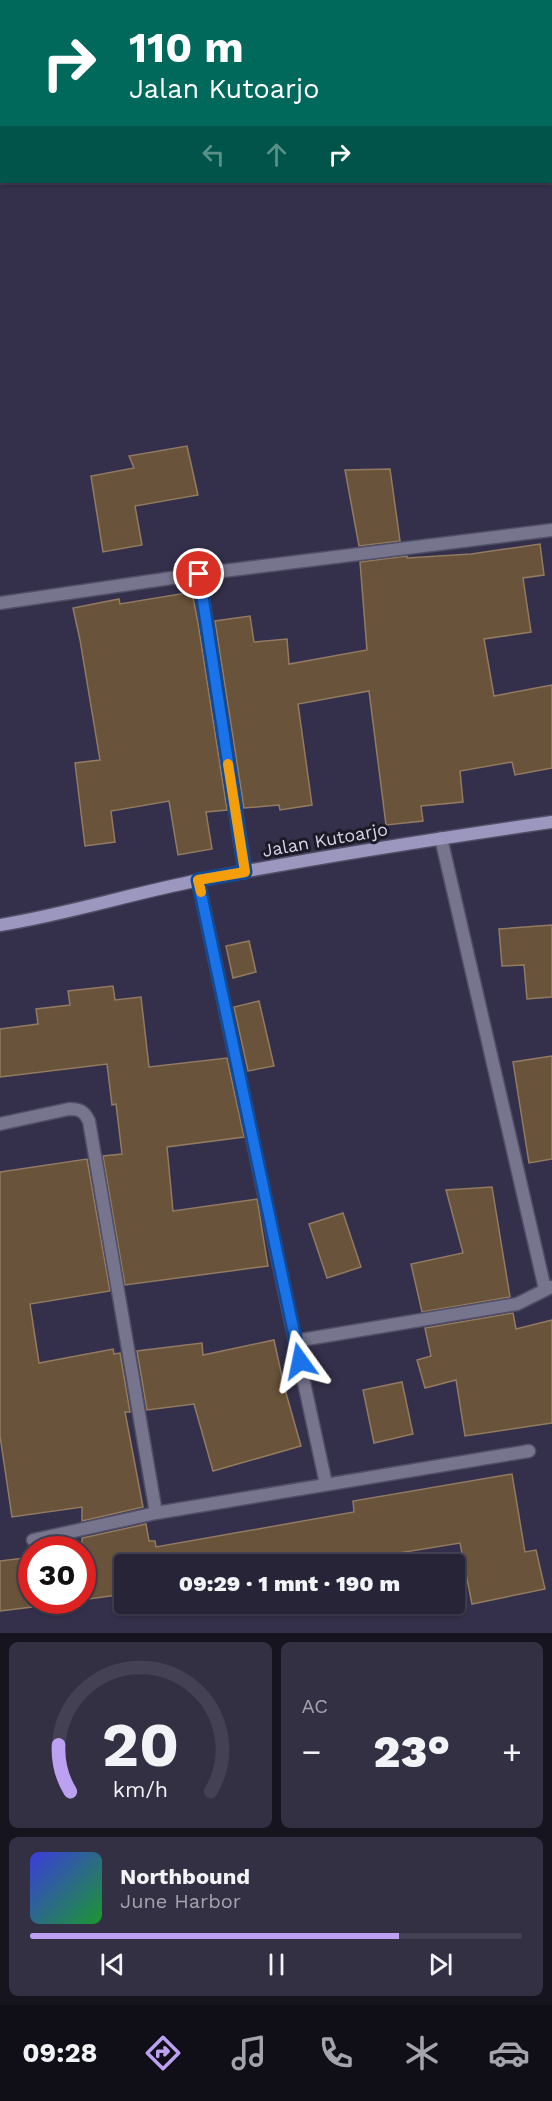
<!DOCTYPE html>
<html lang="id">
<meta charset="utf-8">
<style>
:root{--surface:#272438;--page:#333043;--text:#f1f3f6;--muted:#a4a4ae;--line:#434153;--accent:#bca0f2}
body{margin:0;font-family:"Work Sans",sans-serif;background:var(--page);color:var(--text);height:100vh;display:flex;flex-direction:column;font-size:22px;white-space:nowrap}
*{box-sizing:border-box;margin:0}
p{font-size:20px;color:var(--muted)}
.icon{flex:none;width:33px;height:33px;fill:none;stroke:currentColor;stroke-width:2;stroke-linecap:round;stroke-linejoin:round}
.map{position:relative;height:1633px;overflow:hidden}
.panel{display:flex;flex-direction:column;gap:9px;padding:9px;background:#15141f;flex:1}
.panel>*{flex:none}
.banner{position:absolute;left:0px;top:0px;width:552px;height:183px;box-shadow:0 2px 4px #0004,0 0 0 2px var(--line);background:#00695c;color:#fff;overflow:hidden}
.speed{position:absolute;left:18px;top:1536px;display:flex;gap:12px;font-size:30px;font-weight:700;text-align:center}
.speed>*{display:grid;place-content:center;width:78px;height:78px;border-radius:50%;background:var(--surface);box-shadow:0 2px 4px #0004,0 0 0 2px var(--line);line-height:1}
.speed .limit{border:9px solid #d22;background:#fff;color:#111}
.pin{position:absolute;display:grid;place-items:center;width:51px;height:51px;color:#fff;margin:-26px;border:3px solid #fff;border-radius:50%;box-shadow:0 2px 6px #0007}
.me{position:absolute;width:66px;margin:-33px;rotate:348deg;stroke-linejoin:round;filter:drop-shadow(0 0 4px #0008)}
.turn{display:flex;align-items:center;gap:21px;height:126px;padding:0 30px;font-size:27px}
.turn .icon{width:78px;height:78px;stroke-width:2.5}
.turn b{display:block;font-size:42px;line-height:51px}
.lanes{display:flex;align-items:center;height:57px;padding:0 30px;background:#0003;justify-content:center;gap:30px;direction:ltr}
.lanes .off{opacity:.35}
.big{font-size:45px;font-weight:800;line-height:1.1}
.panel .card{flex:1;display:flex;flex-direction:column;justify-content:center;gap:9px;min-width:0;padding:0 21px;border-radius:9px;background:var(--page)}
.panel .dial{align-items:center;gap:0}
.dial svg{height:156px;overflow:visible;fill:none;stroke:var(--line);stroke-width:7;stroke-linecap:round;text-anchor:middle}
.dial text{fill:var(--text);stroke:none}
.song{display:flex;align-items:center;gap:18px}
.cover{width:72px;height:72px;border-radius:9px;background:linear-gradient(135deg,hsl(240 70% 55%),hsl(130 70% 35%))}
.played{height:6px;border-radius:3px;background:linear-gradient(90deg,var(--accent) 75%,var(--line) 75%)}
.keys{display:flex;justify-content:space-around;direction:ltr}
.heat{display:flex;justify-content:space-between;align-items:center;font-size:33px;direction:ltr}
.panel .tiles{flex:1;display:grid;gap:9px;grid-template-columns:1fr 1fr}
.card:last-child{grid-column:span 2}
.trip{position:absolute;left:114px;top:1554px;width:351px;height:60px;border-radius:6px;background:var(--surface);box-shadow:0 2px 4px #0004,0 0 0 2px var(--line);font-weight:800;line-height:60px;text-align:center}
.menu{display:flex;height:96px;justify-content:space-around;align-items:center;background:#100e16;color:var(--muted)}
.menu .icon{width:42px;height:42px}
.menu .on{color:var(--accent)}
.menu b{font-size:27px;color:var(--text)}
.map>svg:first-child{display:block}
.building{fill:#69533a;stroke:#927b60;stroke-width:1.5}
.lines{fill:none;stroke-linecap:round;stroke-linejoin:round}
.minor-casing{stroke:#514e67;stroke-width:15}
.secondary-casing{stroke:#514e67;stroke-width:15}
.minor{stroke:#77748d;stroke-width:12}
.secondary{stroke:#9c97bf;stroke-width:12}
.route-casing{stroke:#114b97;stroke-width:15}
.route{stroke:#1a73e8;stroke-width:10}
.slow{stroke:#f59e0b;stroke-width:10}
.labels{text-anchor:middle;stroke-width:6;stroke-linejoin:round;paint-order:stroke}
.street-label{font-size:18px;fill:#d7d5e7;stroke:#1b1a26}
</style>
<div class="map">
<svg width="552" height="1633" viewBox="0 0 552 1633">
<rect width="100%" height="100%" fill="#34304b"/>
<path class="building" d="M187,446L198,495L135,506L142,545L103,552L91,476L134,468L129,456Z
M390,469L400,541L359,546L345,470Z
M540,544L544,575L523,578L531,632L484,639L494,696L552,685V768L515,775L512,762L460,771L463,802L421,806L423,821L386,825L369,691L298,704L312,805L280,810L279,805L244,808L215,621L250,616L254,642L287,639L289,664L367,650L360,562L407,556V558L471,554Z
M192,592L198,623L227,810L206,812L212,849L178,855L169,801L111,811L115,842L85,846L75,763L100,760L80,640L73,608L119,599L120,604Z
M552,925V997L527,999L524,965L502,966L499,929Z
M249,941L256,972L233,978L226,946Z
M113,986L115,1000L141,997L149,1067L227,1058L244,1137L167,1147L173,1211L257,1199L268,1266L125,1285L103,1156L122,1154L116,1104L112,1105L107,1064L0,1077V1029L38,1024L36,1009L70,1005L68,991Z
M259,1001L274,1066L248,1071L234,1007Z
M552,1056V1159L529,1163L513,1062Z
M87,1159L110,1291L30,1304L39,1363L113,1349L114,1354L120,1353L130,1412H125L143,1507L82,1521V1507L12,1517L0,1436V1172Z
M492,1187L510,1297L422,1312L411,1264L463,1253L446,1190Z
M343,1213L361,1267L327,1278L309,1224Z
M513,1313L516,1329L552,1320V1423L465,1436L456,1380L425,1388L417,1360L431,1356L425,1328Z
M274,1340L284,1386L301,1446L213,1471L194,1404L147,1410L137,1351L202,1343L203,1355Z
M402,1382L413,1434L374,1443L363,1390Z
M512,1474L525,1552L536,1550L545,1589L472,1604L460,1543L362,1559L361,1557L316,1564H124V1594L82,1600V1538L146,1524L149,1541H155L156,1547L354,1512L353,1501Z
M32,1557V1607L0,1611V1561Z"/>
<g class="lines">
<defs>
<path id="minor" d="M199,574L245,872
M0,603L199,574L552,530
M441,838L545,1289
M198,880L295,1341
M0,1124L69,1109C80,1109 84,1111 89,1121L156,1513
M326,1484L295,1341L517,1304L551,1287
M33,1540L156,1513L529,1451"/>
<path id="secondary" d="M0,925C68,914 133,893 200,880C317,857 434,839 552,822"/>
</defs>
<use href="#minor" class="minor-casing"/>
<use href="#secondary" class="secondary-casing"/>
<use href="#minor" class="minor"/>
<use href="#secondary" class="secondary"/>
</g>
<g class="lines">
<defs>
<path id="route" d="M199,574L245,872L198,880L300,1361"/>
</defs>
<use href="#route" class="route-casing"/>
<use href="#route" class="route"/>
<path class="slow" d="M201,892L198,880L245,872L228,764"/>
</g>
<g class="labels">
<g class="street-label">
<text transform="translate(325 840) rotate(-10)" y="6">Jalan Kutoarjo</text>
</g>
</g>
</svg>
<div class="speed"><div class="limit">30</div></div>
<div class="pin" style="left:199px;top:574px;background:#d93025"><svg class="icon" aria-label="arrive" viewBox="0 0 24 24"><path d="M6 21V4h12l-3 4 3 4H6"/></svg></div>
<svg class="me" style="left:300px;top:1361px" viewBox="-20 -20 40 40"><path d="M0-17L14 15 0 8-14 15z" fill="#1a73e8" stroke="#fff" stroke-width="4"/></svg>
<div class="trip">09:29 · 1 mnt · 190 m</div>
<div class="banner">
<div class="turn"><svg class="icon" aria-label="right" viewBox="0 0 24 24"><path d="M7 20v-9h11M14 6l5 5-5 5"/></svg><div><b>110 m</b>Jalan Kutoarjo</div></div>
<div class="lanes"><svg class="icon off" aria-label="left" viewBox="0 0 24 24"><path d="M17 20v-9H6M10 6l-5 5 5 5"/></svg><svg class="icon off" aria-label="ahead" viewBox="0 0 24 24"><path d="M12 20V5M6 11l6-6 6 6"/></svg><svg class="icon" aria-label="right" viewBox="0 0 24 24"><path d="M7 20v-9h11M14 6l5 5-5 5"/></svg></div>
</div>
</div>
<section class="panel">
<div class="tiles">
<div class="card dial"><svg viewBox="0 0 100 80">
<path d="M14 69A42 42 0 1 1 86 69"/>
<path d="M14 69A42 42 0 0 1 8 45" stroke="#bca0f2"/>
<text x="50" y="56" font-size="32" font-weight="700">20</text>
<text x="50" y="72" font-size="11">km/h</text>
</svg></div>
<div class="card"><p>AC</p>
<div class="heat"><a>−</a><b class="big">23°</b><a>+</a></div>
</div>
<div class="card">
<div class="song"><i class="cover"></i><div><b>Northbound</b><p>June Harbor</p></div></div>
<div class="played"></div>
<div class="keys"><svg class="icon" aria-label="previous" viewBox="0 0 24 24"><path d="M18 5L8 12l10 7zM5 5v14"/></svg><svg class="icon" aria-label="pause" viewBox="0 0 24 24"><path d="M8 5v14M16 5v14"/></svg><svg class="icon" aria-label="next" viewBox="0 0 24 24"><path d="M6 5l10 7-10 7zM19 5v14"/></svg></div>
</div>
</div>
</section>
<nav class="menu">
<b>09:28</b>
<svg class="icon on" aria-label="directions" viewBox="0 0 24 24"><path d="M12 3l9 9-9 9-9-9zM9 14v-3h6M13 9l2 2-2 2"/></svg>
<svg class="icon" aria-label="music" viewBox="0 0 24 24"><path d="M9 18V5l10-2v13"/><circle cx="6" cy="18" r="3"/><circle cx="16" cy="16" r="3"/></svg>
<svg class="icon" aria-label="phone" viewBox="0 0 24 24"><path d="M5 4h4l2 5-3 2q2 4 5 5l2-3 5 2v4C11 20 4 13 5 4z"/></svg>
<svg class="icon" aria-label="climate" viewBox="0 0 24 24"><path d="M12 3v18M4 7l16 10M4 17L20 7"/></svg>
<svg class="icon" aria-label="car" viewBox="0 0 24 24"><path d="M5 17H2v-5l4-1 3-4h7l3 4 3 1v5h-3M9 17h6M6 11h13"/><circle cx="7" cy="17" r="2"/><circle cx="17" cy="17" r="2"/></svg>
</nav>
